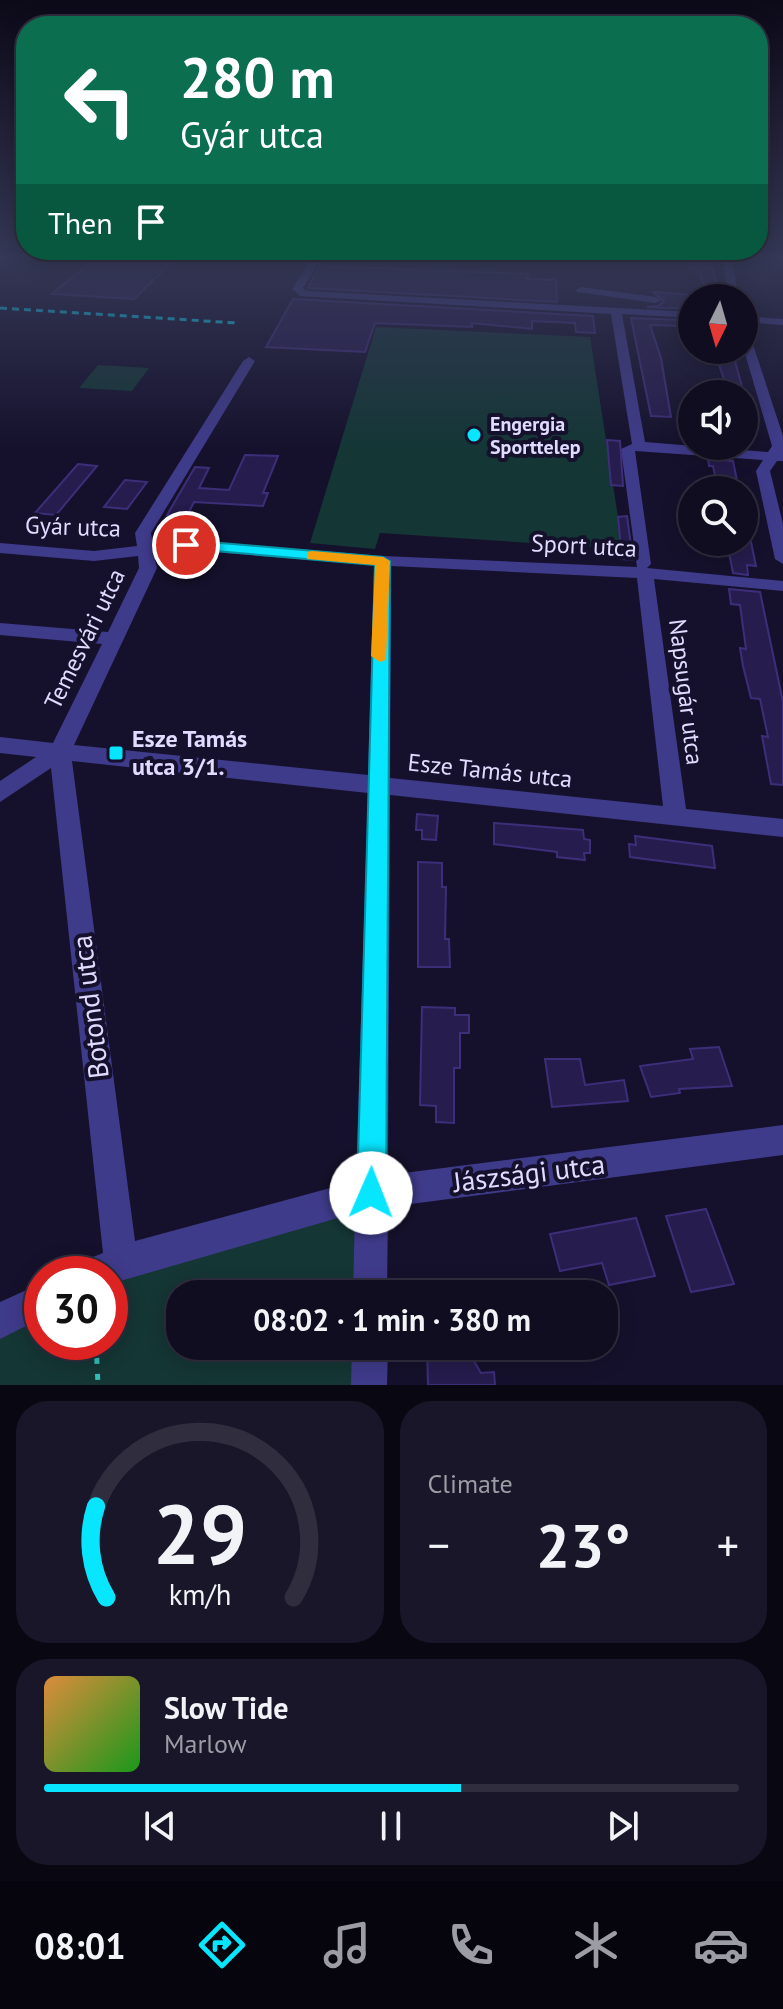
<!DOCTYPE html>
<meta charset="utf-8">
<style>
:root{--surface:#100d21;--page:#19162a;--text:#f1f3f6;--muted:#9c9ca5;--line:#302d3f;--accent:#07e5ff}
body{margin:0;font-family:"PT Sans",sans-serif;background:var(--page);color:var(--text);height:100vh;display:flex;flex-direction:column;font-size:30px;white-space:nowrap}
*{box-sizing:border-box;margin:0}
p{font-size:26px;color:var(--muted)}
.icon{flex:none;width:44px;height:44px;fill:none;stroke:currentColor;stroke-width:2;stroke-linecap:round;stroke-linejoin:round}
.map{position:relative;height:1385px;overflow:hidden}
.side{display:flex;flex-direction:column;gap:16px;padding:16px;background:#090712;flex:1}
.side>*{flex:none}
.top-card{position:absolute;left:16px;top:16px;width:752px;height:244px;border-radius:32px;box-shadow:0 4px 20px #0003,0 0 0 2px var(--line);background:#0b6e4f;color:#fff;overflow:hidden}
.needle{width:52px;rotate:185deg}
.buttons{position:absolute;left:678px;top:284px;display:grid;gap:16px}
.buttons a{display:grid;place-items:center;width:80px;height:80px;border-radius:50%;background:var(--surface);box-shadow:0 4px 20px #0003,0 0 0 2px var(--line);font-size:40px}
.speed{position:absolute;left:24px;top:1256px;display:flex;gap:16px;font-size:40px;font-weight:700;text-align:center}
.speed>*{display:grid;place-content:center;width:104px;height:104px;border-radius:50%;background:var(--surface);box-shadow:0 4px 20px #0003,0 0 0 2px var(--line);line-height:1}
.speed .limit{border:12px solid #d22;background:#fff;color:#111}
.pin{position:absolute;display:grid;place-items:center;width:68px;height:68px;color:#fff;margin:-34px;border:4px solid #fff;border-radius:50%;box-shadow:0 2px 8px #0007}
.me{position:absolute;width:88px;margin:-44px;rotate:1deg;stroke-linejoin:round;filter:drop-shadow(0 0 6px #0008)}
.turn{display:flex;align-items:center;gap:28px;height:168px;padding:0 32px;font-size:36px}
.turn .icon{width:104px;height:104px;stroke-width:2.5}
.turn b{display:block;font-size:56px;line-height:68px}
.then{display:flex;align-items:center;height:76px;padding:0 32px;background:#0003;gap:16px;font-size:30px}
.big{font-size:60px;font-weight:800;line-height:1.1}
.side .widget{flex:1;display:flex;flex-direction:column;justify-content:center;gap:12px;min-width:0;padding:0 28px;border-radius:32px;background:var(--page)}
.side .dial{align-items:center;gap:0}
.dial svg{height:208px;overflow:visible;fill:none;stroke:var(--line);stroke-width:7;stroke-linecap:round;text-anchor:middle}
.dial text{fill:var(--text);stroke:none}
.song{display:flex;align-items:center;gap:24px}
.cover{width:96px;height:96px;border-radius:12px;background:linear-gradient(135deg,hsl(30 70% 55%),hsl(120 70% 35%))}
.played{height:8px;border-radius:4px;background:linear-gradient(90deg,var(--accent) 60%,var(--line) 60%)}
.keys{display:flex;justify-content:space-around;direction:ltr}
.heat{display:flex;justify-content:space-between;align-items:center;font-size:44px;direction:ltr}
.side .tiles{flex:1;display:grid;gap:16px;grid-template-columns:1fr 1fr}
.widget:last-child{grid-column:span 2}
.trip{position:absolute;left:166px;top:1280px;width:452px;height:80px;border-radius:32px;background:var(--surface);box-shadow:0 4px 20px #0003,0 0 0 2px var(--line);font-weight:800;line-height:80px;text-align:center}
.menu{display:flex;height:128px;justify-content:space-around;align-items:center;background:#06050d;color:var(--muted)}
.menu .icon{width:56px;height:56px}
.menu .selected{color:var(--accent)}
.menu b{font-size:36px;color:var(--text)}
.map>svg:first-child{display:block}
.green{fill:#143635}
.building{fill:#261c4d;stroke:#3d2e79;stroke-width:2}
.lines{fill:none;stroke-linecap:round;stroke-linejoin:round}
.path{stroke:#2fc0b8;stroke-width:5;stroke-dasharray:6 10;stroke-linecap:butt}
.minor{fill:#3f3b8b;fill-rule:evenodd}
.rail{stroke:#07e5ff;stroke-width:3;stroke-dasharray:7 5;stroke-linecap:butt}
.route{fill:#07e5ff;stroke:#0595a6;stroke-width:2}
.slow{fill:#f59e0b}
.poi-dot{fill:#07e5ff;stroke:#15112c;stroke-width:3}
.labels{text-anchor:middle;stroke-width:8;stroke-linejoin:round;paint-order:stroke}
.far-poi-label{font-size:20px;font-weight:bold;fill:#e0dbff;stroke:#15112c;text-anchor:start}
.street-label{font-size:24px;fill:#e0dbff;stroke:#15112c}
.poi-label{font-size:24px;font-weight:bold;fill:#e0dbff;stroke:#15112c;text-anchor:start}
.near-street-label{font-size:28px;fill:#e0dbff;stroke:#15112c}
</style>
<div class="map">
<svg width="783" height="1385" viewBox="0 0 783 1385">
<rect width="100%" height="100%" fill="#15112c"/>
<path class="green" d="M376,327L590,337L623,549L380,533L375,549L310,543Z
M98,365L149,368L132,391L79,388Z
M371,1193L370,1294H180V1346H370L369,1385H0V1321L42,1300V1342H110V1274Z"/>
<path class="building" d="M98,256H178L134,299L52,294Z
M688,256H708L721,298H707L699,270L691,269Z
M320,266L528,274V279L556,280L557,302L308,288Z
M653,292L692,295V309L647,307L658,306L664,301Z
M293,299L593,316L595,333L576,332L575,323L532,321V329L472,323V327L375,323L365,352L266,347Z
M631,318L683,320L684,326L650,325L661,358L671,417L651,416Z
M714,350H732L744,394H729Z
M607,440L620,441L623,486L611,485Z
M245,455L278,456L263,493H268L263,506L194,502L187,516L167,515L195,467L209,468L199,488L229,490Z
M708,459L733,461L739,490H718L713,466H709Z
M78,464L97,466L56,515L35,513Z
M125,480L147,482L127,509L104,507Z
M627,516L633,560L622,559L618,517Z
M727,542H751L756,566L747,565L748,575L733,573Z
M729,589L760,592L783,702V785L771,784L762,736L768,737L760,699L751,698L743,666L740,648L746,649L740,605L731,604Z
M417,814L438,816L436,840L422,839V830H416Z
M494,823L583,830L584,839L590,840V853H584L585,860L557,857V852L494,844Z
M635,836L712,846L715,868L630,857L629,844L636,845Z
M418,862L442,863V887H446L445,939H449L450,967H418Z
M422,1007L455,1008V1015H469V1033H460V1068H454V1123L436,1122V1106L420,1105Z
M719,1047L732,1086L679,1089L680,1093L651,1097L640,1066L693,1059L690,1049Z
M545,1059H580L585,1085L624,1080L628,1101L552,1107Z
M706,1209L734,1284L691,1292L666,1216Z
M636,1218L655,1276L609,1285L602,1263L560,1271L550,1234Z
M427,1346H465L481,1373L494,1372L495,1385H428Z"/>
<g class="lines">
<path class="path" d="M96,1342L98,1385"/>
<path class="minor" d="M313,256H323L303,288L307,291L692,312V318L622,314L645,442L768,452L772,446L744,350V328L748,329L783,436V461H777L770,471L783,524V564L775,559L756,471L763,460L635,451L651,564L647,568L783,581V591L654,579L686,809L783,819V837L390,795L388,1175L783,1125V1155L388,1207L387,1294H353L355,1213L110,1284V1274H76L81,1262L103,1253L51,768L0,802V781L36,757L0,753V737L53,743L102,644L0,635V623L108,632L139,568L138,556L94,561L0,553V543L94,551L137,546L135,533L243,361L249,357L255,361L151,533L153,544L186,540L383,556L637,567L621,449L632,444L611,314L300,296L292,289ZM186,550L374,565L368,775L74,745L157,568L154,554ZM391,566L637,578L663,806L390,778ZM72,761L368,793L356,1181L135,1241Z
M722,256H732L738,298H728Z
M581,287L656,297L661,300L656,303L577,292L576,290Z
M744,316L783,319V325L744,322Z
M42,1283V1318L0,1339V1302Z
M352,1346H388L387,1385H351Z"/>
<path class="rail" d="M0,308L237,323"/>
</g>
<linearGradient id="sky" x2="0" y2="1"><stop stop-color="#0c0918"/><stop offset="0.57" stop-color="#353856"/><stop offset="1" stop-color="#353856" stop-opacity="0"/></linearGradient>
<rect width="783" height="450" fill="url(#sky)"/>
<path class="route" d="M186,540L383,557L390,561L386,1193L382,1203L371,1208L361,1203L357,1193L375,565L181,548L179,545Z"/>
<path class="slow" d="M312,551L383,557L390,561L386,660L380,662L371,656L375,565L307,559V552Z"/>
<g class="poi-dot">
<circle cx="474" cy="435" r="8"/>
<rect x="108" y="745" width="16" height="16" rx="4"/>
</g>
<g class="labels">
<g class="far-poi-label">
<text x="490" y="431">Engergia<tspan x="490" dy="23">Sporttelep</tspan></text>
</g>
<g class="street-label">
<text transform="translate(73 527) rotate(2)" y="8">Gyár utca</text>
<text transform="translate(584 546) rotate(3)" y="8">Sport utca</text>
<text transform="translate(85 639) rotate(-64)" y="8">Temesvári utca</text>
<text transform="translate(686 692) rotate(83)" y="8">Napsugár utca</text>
<text transform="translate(490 771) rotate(6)" y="8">Esze Tamás utca</text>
</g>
<g class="poi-label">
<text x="132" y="747">Esze Tamás<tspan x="132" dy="28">utca 3/1.</tspan></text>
</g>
<g class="near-street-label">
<text transform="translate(90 1007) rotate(-97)" y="10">Botond utca</text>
<text transform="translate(529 1173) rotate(-7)" y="10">Jászsági utca</text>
</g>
</g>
</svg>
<div class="buttons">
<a><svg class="needle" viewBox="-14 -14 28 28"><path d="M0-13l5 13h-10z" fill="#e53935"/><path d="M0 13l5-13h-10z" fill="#9c9ca5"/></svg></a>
<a><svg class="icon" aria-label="sound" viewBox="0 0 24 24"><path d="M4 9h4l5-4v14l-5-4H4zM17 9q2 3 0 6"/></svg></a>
<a><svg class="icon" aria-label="search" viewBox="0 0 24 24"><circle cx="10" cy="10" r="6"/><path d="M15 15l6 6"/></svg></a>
</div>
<div class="speed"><div class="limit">30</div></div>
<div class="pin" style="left:186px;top:545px;background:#d93025"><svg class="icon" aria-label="arrive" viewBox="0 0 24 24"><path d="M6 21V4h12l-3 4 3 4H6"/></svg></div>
<svg class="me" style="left:371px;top:1193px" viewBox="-20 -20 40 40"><circle r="19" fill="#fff"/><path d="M0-13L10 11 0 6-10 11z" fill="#07e5ff"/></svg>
<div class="trip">08:02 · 1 min · 380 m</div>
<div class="top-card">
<div class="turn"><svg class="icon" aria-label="left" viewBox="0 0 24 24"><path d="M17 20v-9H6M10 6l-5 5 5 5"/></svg><div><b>280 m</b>Gyár utca</div></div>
<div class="then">Then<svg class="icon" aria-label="arrive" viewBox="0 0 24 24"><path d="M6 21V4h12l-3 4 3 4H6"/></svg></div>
</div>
</div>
<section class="side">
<div class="tiles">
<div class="widget dial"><svg viewBox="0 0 100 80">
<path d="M14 69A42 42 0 1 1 86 69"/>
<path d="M14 69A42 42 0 0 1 10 34" stroke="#07e5ff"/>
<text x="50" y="56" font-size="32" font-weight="700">29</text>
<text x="50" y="72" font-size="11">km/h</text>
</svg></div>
<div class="widget"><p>Climate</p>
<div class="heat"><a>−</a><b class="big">23°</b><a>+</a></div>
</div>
<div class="widget">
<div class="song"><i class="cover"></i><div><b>Slow Tide</b><p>Marlow</p></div></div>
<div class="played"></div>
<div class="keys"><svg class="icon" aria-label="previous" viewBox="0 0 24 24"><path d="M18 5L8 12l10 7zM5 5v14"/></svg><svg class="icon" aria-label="pause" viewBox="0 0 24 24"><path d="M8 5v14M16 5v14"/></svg><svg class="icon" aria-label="next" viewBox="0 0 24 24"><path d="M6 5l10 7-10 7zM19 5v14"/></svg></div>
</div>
</div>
</section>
<nav class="menu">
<b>08:01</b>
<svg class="icon selected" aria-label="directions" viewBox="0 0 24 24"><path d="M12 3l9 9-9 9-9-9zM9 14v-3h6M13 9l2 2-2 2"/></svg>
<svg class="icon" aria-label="music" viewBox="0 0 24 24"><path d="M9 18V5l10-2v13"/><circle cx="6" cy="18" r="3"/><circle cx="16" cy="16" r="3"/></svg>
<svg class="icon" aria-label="phone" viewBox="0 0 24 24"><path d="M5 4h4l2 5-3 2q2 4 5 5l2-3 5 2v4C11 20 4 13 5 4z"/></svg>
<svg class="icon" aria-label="climate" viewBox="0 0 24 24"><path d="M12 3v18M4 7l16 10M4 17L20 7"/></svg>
<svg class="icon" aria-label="car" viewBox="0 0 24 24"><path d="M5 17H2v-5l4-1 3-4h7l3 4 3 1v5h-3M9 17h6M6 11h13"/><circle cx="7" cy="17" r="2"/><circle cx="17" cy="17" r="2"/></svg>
</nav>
